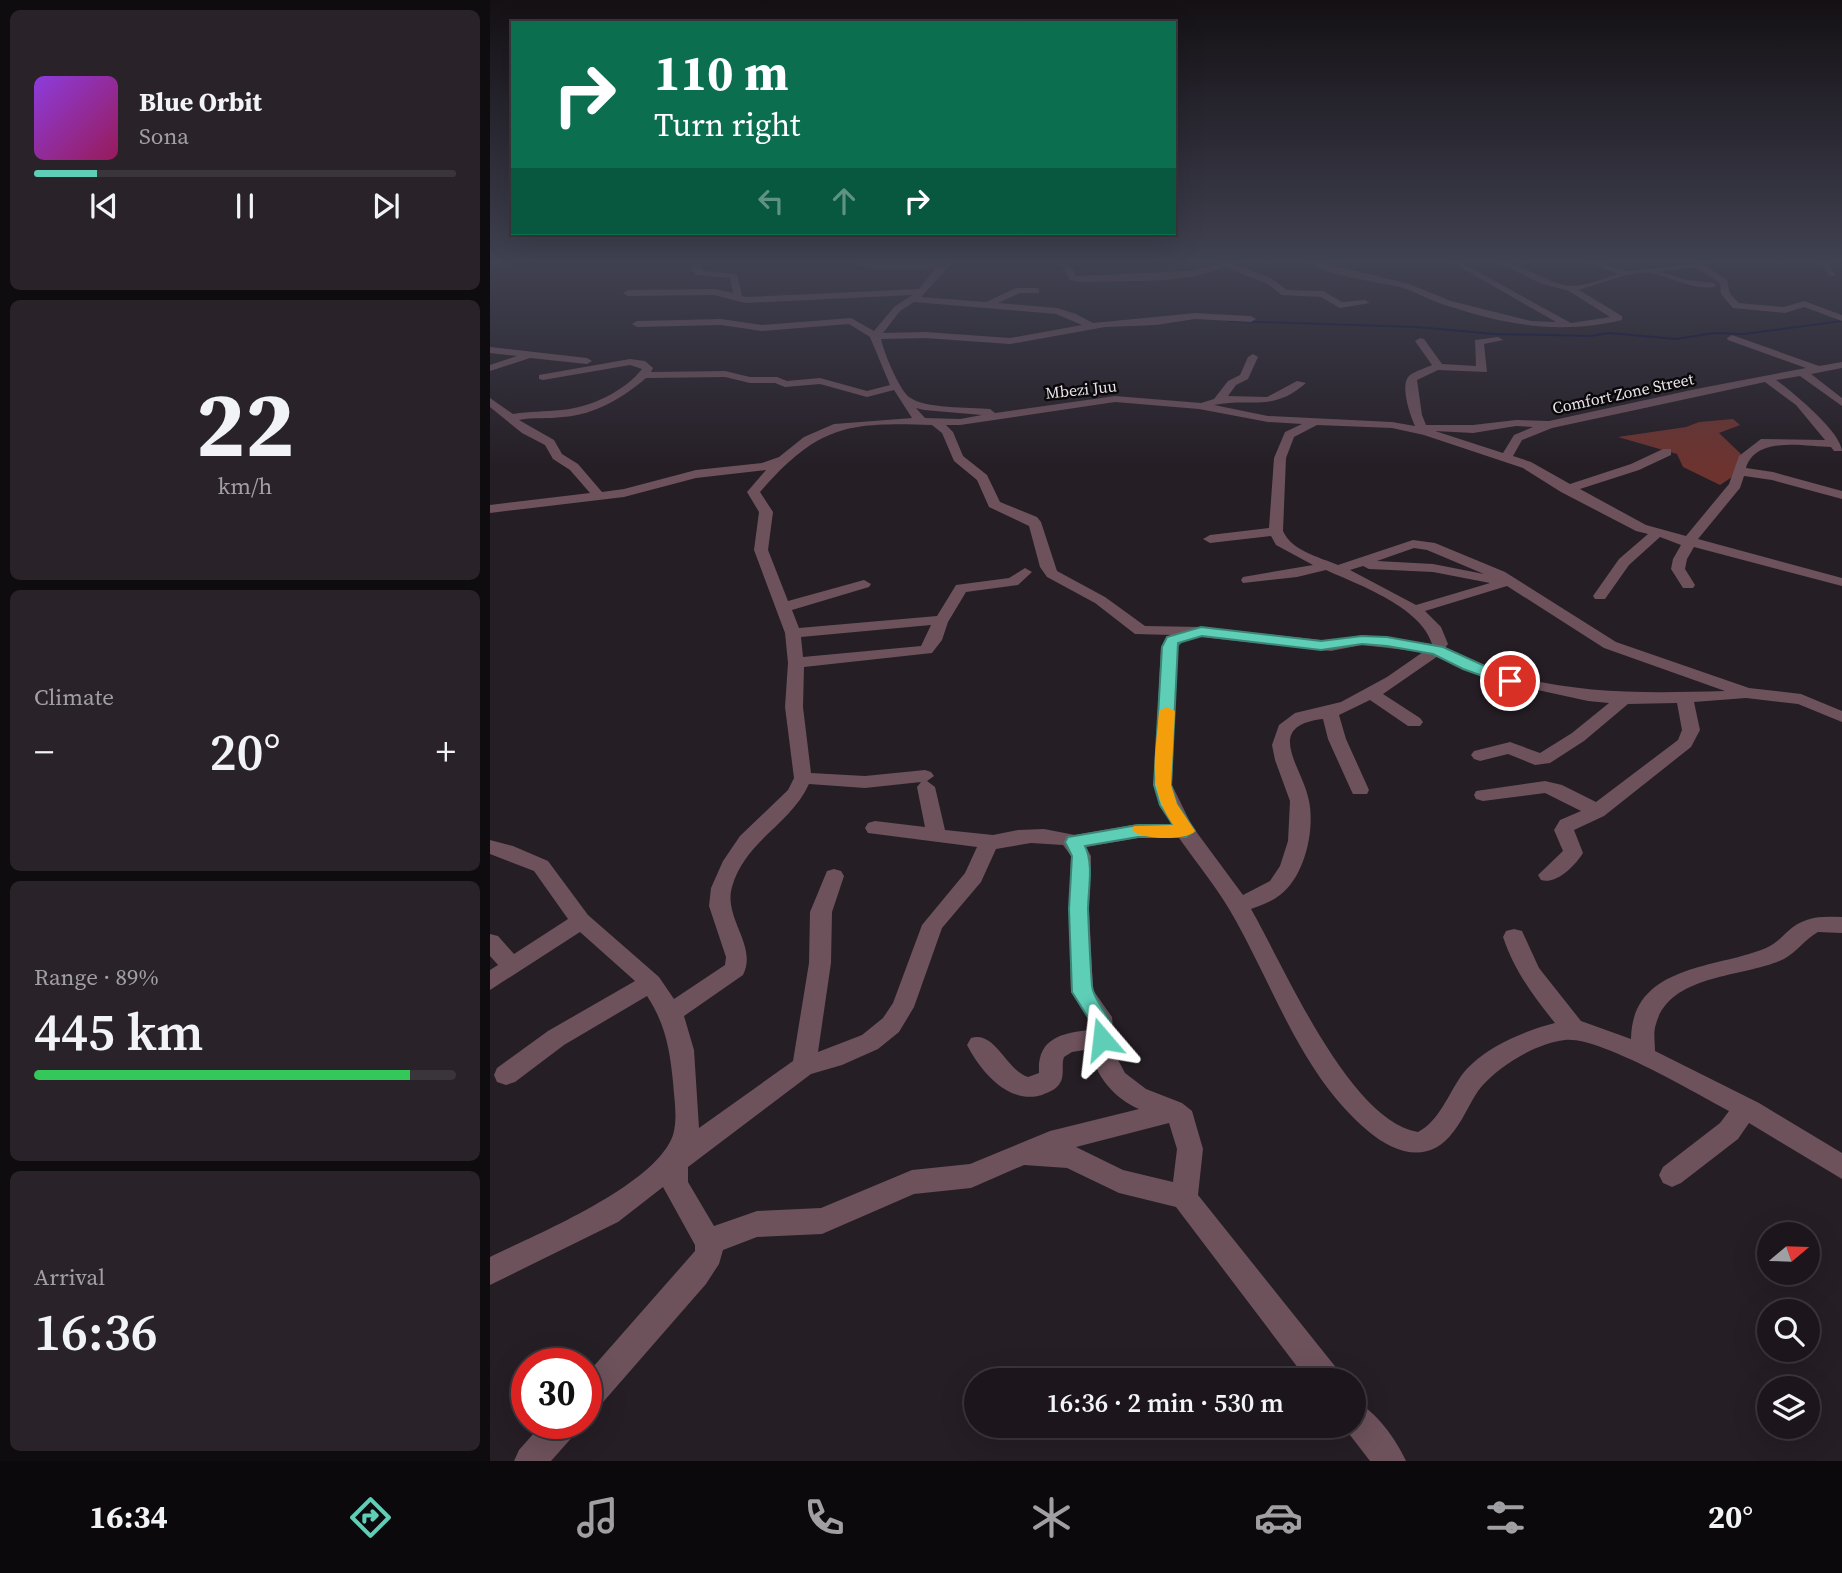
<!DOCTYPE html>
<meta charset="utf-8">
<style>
:root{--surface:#1c161c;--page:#292329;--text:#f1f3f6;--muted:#a09fa3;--line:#3a353b;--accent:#5eceb7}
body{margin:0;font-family:"Source Serif 4",serif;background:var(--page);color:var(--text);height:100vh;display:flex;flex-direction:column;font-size:26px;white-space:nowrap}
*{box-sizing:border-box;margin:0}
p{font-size:23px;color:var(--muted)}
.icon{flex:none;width:38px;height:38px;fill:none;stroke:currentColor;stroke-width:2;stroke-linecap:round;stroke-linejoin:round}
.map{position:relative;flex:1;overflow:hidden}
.sheet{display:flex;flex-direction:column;gap:10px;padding:10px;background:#0f0c0f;width:490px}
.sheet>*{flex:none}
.banner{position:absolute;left:21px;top:21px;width:665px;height:214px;border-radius:0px;box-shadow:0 7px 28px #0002,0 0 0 2px var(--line);background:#0b6e4f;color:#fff;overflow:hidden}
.needle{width:46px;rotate:71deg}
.tools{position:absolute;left:1267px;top:1222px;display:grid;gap:14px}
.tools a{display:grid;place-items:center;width:63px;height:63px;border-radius:50%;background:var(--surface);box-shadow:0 7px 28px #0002,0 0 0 2px var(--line);font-size:35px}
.speed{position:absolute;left:21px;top:1348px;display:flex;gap:14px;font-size:35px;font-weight:700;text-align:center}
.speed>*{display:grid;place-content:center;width:91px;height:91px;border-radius:50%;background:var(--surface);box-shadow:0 7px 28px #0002,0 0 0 2px var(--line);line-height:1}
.speed .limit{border:10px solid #d22;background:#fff;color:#111}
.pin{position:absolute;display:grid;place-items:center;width:60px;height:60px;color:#fff;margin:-30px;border:4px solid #fff;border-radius:50%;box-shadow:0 2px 7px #0007}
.me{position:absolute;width:77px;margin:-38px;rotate:343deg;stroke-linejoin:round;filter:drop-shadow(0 0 5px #0008)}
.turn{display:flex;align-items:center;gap:24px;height:147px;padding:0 28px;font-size:32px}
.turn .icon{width:91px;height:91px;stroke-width:2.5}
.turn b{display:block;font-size:49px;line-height:60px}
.lanes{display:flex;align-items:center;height:66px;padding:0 28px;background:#0003;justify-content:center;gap:35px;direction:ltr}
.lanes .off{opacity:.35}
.big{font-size:52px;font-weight:600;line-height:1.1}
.sheet .card{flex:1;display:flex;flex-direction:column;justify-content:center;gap:10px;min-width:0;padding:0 24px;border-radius:10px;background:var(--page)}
.sheet .dial{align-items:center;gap:0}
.dial b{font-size:91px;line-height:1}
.song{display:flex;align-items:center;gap:21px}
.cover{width:84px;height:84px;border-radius:10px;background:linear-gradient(135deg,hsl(270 70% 55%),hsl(330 70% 35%))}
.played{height:7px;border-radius:4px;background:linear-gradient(90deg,var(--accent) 15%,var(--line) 15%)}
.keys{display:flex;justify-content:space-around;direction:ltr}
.heat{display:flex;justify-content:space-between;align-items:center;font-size:38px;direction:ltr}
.charge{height:10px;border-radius:5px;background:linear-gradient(90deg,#34c759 89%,var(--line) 0)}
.trip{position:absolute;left:474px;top:1368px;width:402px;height:70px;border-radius:35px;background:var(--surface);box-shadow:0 7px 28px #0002,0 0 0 2px var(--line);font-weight:600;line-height:70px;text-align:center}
.tab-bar{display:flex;height:112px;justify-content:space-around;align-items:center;background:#0b090b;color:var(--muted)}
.tab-bar .icon{width:49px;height:49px}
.tab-bar .current{color:var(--accent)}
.tab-bar b{font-size:32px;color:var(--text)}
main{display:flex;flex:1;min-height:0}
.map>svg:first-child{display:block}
.green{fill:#6c332f}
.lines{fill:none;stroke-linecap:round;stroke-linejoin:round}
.stream{stroke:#030a37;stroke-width:2}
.minor{fill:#6d515b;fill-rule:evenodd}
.route{fill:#5eceb7;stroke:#3d8677;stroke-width:2}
.slow{fill:#f59e0b}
.labels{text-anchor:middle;stroke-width:5;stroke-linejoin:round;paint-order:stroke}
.far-street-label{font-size:16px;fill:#eae4e9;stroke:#0c090c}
</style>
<main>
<section class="sheet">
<div class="card">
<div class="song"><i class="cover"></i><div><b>Blue Orbit</b><p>Sona</p></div></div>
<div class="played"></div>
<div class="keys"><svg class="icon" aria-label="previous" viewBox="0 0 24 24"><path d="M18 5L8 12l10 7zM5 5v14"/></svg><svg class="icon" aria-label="pause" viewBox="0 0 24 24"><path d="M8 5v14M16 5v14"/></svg><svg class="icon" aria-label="next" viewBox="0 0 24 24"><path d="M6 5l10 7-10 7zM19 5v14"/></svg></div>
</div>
<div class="card dial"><b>22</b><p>km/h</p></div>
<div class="card"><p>Climate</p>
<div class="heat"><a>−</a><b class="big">20°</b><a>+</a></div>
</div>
<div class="card"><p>Range · 89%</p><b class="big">445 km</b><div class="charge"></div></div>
<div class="card"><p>Arrival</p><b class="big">16:36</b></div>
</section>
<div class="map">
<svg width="1352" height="1461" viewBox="0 0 1352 1461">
<rect width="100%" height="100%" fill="#251e25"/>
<path class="green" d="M1243,419L1250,425L1229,433L1251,454L1242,477L1230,485L1193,467L1187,454L1128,437L1196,427L1209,422Z"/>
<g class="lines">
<path class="stream" d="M739,321L926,327L1004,334L1101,336L1119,333L1186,339L1224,333L1254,334L1352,321"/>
<path class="minor" d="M0,262H9L0,266Z
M203,262H211L212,271L247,274L252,296L256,297L429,289L445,269H383L360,262H463L431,297L496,302L526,288H546L549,289V293H530L508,303L567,308L586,314L603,323L705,313L761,316L766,319L761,322L705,319L666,325L615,327L520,344L435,338L391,339C394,353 409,389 419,397C435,409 479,407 500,409L505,413L625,396L711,403L724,399L738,381L750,375L758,357L763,354L768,357L758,379L746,385L738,396L777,397L807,381L816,383C782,413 761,397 724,405L778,416L902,422L925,426C920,415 909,384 920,375C926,371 935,368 942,365L925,341L930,338L934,339L952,364L986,366L985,340L1008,337L1013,340L994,344L997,372L948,370L927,380L932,415L936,425H983L1026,420L1059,421L1206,389L1316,368L1238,340L1237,338L1242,335L1329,366L1352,362V368L1321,374L1352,398V406L1310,376L1286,380C1303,392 1351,432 1352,451H1344L1341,447C1315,447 1266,435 1256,468L1283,472L1352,491V499L1282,480L1254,476L1250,488L1208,539L1352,578V586L1204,547L1197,559L1195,569L1205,585L1203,588H1193L1181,569L1183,559L1191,545L1170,537L1139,565L1115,599H1105L1103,596L1129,559L1158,534L1146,531L1071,492L1033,468L934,435L902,428L827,425L804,437L796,458L793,531C802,551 829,557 848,565L923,540L945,543L1015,572L1126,642L1259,688L1311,694L1352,711V722L1308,704L1256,698L1204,702L1210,730L1201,747L1114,816L1084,830L1093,853C1085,866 1066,885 1051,880L1048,875L1073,851L1064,830L1070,820L1091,811L1055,793L993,801L986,799L984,795L986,791L1055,781L1072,785L1106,802L1188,740L1192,730L1187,703L1138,704L1094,741L1060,763L1045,765L1018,754L990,761L984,759L981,755L984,751L1020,742L1050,753L1082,733L1119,703L1098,701L997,679L948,656L893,694L930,718L933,722L930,726H918L880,700L849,715L856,739L879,790L877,794H863L861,790L838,739L833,719C772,726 813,767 819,801C825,830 815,876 790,895C781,902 771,905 761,909C793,964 859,1121 928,1132C949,1121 958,1095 971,1076C991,1049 1033,1031 1065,1023C1043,996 1024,970 1013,937L1016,931L1024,929L1032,931L1049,968L1091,1021L1141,1039C1142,964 1226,969 1276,948C1285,944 1291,938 1297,932C1314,916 1330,916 1352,917V933L1328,932C1315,939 1307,952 1294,959C1255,978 1180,973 1166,1024C1163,1032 1165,1042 1165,1051L1269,1103L1352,1153V1179L1259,1123L1248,1139L1191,1183L1182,1187L1173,1183L1169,1175L1173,1167L1230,1123L1239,1111C1205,1093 1109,1036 1075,1040C1047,1043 1010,1065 992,1086C981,1099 975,1117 964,1131C940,1165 905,1154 878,1131C813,1076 786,993 746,921C730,891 708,865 689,838H648L596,847L601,856L599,909L603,990L622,1017L626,1056L635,1073L656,1089L692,1103L702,1111L713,1149L708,1195L848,1370L852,1381H818L686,1207L629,1193L577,1168L534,1165L481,1188L424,1194L332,1234L267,1237L233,1250L229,1264L216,1284L107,1409L96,1413V1375L205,1251V1245L173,1187L128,1222L0,1285V1257C47,1234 166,1185 183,1135C188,1118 184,1098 183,1082C180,1050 175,1023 157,996L74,1045L25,1082L16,1085L7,1082L4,1075L7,1068L58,1031L145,981L90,932L0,990V970L8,965L0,956V934L8,936L24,954L78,919L44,871L0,854V840L23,846L58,861L98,915L169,977L184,999L235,965L236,957L219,906L221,888L233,861L250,836L298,790L304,778L295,707L298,663L295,633L264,550L269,512L257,492L276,470L206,478L134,497L0,513V505L100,493L80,470L63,459L55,445L32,433L0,407V398L23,414C40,411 55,412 71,410C100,408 135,391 152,369L140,365L53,380L49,379V375L140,359L155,361L163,368L161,372L235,371L260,377H287L297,381L330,378L377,391L400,385L380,337L359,324L272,331L231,325L147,327L142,324L147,321L231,319L272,325L361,318L384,331L404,307L422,295L255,303L224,295L138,296L133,293L138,290L224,289L243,293L240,278L206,275L202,270ZM424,302L566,314L592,325L520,338L435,332L393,333L410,311ZM235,377L260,383H285L295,387L330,384L377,397L404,390L422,418L344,424L314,437L289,457L272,463L206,470L134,489L112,492L88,464L72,454L64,440L29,420C44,417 58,419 73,417C104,415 133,398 156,378ZM1275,382L1306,405L1335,440L1271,439L1249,456L1239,484L1196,536L1156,525L1090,489L1149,470L1181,455V449H1173L1141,464L1080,484L1041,462L1023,456L1032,440L1062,428ZM625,402L709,409L778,422L812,424L795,432L784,458L779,528L720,535L713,539L720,543L781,536L786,545L823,565L753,577L751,580L753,583L807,577L836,570C869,585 931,607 942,644L872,635L841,641L711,627L655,626L615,597L567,571L551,522L547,517L510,502L497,475L473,456L463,432L456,425H470ZM426,408L434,410L492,415L470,419L435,418ZM442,425L452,433L464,461L487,480L499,507L539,526L550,567L557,577L605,603L645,634L682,635L671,647L664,785L681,824H648L585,835L554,829L528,830L503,835L455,830L445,787L437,781L444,776L441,772L435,770L375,776L321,773L313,707L314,667L442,653L452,640L458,622L476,592L528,585L542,572L535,568L519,578L466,585L447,616L309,628L302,610L379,587L381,584L374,580L298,601L278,550L283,512L270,492C328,426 356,422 442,425ZM1026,426L1043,427L1024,435L1013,453L945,431L983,433ZM924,548L937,550L994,574L943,564L887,561ZM873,566L879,569L943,572L1000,583L926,605L860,570ZM1017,586L1114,648L1235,691C1155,693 1088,695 1009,672C991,667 973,656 955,648L958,644L951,627L935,611ZM441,625L431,646L313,657L311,637ZM711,637L841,651L872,645L933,652L897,677L851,702L805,713L789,725L782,745L785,760L800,801L798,841L790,866L780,881L753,895L702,826L682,785L687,648L694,640ZM431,782L427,787L435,827L385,821L378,823L375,828L378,833L487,847L475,873L432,925L403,1003L393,1018L372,1035L328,1052L341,963L342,912L354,876L351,871L344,869L337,871L320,912L319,963L303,1061L209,1128L204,1050L194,1016L253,975C268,946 233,918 242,887C255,841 301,824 319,784L375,788ZM541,843L573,845L581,856L579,909L581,992L599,1019L600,1030C570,1033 547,1039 549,1073L538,1077C516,1070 505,1030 481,1038L477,1045C491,1072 519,1105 552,1095C559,1092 567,1089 570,1083C575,1075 571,1065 574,1057L582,1052L601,1049C604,1075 625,1099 649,1109L560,1131L480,1164L422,1170L331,1208L267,1211L224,1226L198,1182V1167L321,1074L352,1065L388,1049L409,1032L424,1007L452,928L491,882L506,849ZM679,1123L687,1149L683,1182L633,1170L586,1147Z
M565,262L580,263L586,276H590L699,271L739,262L782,279L797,290L833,291L852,302L875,300L880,303L850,308L831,297L792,295L776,283L734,267C694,285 634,280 590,282L580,280L573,267Z
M818,262H829L919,284L961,301L1041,321L1066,322L961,262H970L1081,323L1120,317L1079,291L1050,283L1007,262C1032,262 1054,283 1080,286C1094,287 1114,278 1128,274L1096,262H1107L1137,271L1223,262L1214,265L1237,280L1240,294L1249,303L1294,307L1314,301L1352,315V321L1314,307L1295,313L1243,308L1231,294L1230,283L1205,267L1170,272L1197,280L1225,283V287C1201,290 1182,277 1160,273C1144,270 1107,285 1089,290L1132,316V320C1069,335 1016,325 955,305C939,300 925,291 910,287C881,280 843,278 818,262Z
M1330,262H1338L1346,276H1340Z
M0,347L97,358L102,361L97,364L40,358L0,371V365L27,356L0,353Z
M864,1401C885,1409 907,1441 916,1461H880L853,1426H864Z
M53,1423H89L85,1434L61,1461H24L29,1450Z"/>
</g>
<linearGradient id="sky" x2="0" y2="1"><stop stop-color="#141014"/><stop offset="0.56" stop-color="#404151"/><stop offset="1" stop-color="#404151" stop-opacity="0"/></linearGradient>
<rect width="1352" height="466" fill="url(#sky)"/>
<path class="route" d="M711,627L831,641L872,636L897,637L953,647L1028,681L1020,685L1015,684L973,669L943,654L897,646L872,644L831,650L712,636L688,643L681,785L687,804L705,831L696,837H648L595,846C604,865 598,889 598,910C599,935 600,961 602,986C604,1007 632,1020 619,1045L612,1047L604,1045L599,1019L582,992L579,909L582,856L575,842L578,837L584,836L648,825H683L670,805L664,785L672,647L677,637Z"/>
<path class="slow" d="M677,707L685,711L681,785L687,804L705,831C698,841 649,840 642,830L644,826L683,825C656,785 666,756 669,711Z"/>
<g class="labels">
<g class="far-street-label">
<text transform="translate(591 389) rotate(-6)" y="6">Mbezi Juu</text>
<text transform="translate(1133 393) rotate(-12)" y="6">Comfort Zone Street</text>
</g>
</g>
</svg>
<div class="tools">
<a><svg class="needle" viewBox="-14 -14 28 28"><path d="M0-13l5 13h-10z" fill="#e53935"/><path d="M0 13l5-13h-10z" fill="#a09fa3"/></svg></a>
<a><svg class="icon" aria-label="search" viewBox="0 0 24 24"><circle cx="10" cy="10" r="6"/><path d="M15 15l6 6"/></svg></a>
<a><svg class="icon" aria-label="layers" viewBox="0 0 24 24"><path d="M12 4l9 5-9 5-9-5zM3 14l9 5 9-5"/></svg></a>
</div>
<div class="speed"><div class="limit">30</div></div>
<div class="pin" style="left:1020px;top:681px;background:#d93025"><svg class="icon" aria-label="arrive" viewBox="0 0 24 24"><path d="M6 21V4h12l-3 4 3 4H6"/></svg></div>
<svg class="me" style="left:612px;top:1039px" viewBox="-20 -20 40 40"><path d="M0-17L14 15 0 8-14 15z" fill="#5eceb7" stroke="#fff" stroke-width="4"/></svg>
<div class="trip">16:36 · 2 min · 530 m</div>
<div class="banner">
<div class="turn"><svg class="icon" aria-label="right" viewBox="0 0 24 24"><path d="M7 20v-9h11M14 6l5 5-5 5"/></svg><div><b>110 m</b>Turn right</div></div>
<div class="lanes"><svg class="icon off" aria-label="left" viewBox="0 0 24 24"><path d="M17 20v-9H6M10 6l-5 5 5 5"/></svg><svg class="icon off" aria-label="ahead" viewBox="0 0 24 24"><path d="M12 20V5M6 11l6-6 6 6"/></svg><svg class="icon" aria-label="right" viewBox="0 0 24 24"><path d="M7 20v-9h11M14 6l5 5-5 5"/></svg></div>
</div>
</div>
</main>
<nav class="tab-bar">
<b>16:34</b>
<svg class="icon current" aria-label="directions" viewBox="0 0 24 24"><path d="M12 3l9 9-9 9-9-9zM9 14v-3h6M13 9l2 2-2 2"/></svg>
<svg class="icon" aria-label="music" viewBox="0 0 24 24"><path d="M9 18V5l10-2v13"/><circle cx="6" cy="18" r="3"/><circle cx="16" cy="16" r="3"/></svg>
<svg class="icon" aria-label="phone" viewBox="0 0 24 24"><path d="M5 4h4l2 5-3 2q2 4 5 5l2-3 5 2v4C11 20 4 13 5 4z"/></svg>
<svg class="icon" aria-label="climate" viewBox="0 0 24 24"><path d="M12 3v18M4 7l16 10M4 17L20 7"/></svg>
<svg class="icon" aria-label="car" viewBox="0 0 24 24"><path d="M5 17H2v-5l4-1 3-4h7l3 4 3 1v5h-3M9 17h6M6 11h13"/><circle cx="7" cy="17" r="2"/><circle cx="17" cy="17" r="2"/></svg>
<svg class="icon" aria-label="filters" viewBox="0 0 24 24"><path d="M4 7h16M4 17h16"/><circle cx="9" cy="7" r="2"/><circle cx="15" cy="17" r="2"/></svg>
<b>20°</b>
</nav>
